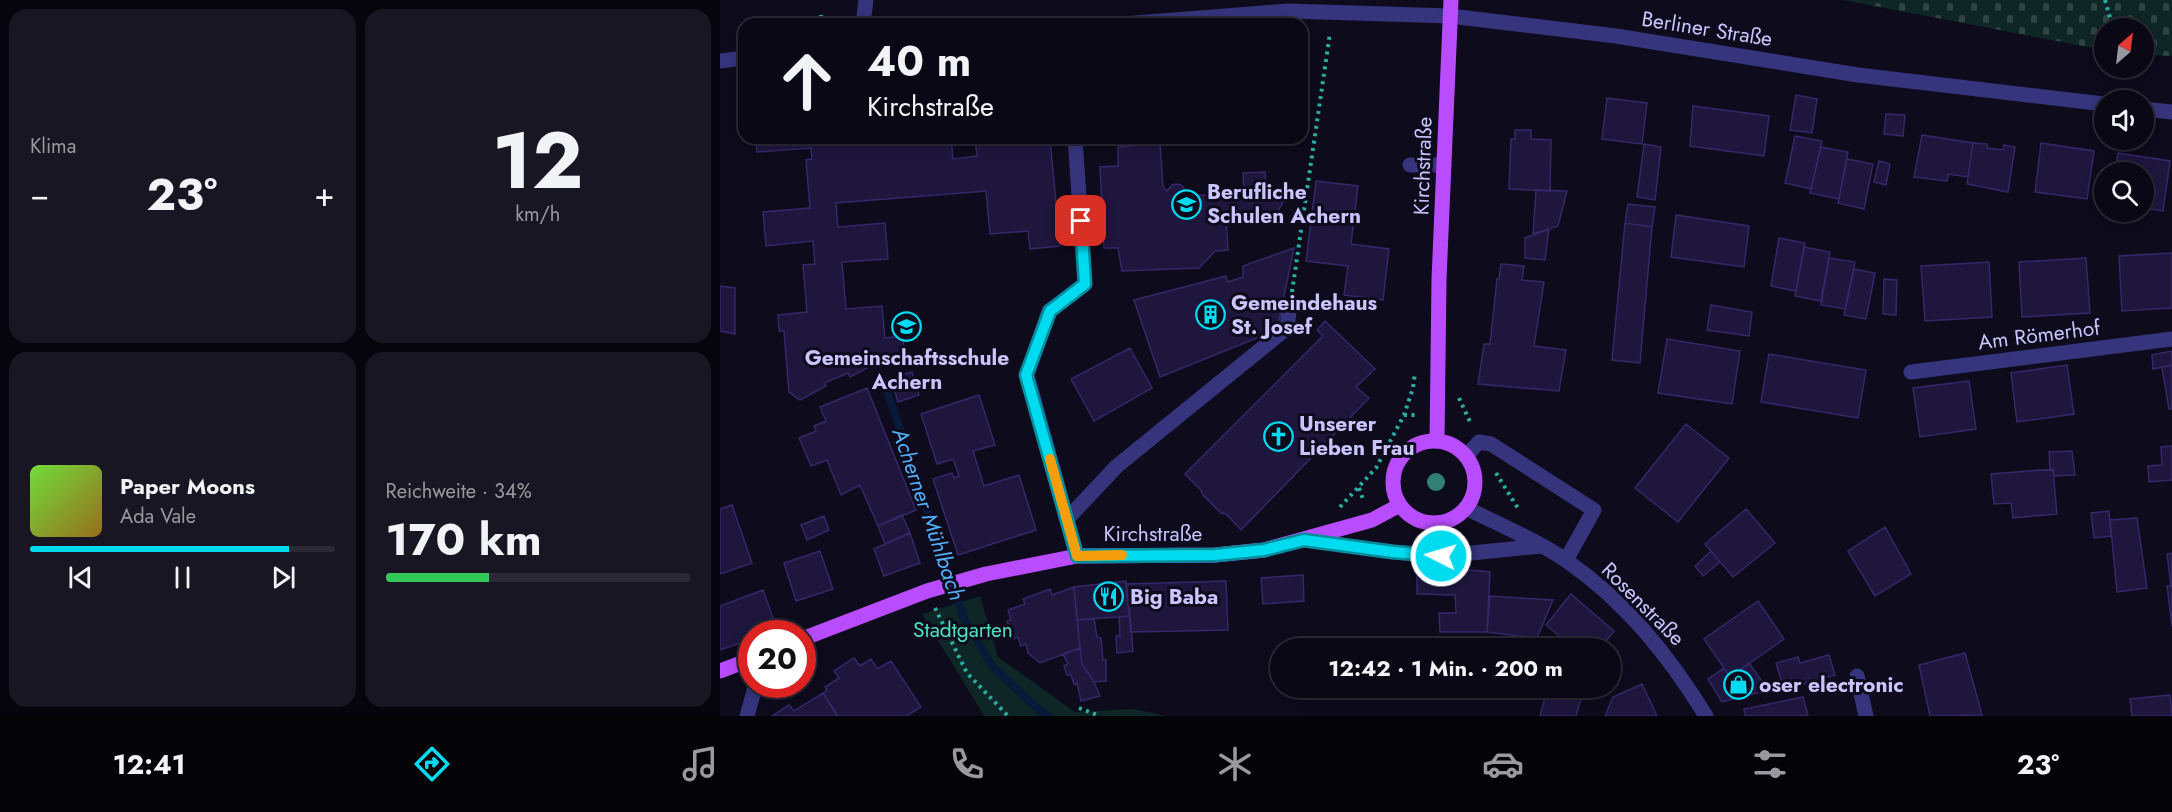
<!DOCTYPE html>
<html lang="de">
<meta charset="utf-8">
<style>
:root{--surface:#0a0815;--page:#181622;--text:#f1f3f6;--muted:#999aa0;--line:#2a2934;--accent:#00dbf0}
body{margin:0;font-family:Jost,sans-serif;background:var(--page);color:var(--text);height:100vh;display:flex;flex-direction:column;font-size:22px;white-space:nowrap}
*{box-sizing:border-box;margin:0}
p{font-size:20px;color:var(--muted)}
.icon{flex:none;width:33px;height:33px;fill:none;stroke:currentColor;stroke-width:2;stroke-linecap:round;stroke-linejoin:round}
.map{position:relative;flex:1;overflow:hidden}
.sheet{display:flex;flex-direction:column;gap:9px;padding:9px;background:#06040c;width:720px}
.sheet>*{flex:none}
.top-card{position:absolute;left:18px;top:18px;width:570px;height:126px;border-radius:18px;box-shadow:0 3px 15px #0003,0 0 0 2px var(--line);background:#0a0815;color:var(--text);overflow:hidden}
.needle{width:39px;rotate:28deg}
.controls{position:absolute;left:1374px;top:18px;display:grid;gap:12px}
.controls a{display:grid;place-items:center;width:60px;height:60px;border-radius:50%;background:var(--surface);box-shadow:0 3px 15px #0003,0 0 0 2px var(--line);font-size:30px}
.speed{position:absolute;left:18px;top:620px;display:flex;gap:12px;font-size:30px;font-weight:700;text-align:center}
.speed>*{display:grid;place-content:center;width:78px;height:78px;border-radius:50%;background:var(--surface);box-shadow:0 3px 15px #0003,0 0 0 2px var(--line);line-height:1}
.speed .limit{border:9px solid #d22;background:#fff;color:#111}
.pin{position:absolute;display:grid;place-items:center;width:51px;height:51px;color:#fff;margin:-26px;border-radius:12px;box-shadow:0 3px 9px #0006}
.me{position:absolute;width:66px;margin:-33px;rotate:275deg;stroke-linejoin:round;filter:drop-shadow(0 0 4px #0008)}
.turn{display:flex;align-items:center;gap:21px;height:126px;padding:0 30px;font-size:27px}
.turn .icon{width:78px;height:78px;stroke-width:2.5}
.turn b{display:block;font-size:42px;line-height:51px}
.big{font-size:45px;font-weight:700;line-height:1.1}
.sheet .tile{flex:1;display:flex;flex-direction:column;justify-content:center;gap:9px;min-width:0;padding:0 21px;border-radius:18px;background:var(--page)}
.sheet .dial{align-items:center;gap:0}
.dial b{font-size:78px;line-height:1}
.song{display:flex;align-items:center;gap:18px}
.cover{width:72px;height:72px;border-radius:9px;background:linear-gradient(135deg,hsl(100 70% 55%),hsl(40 70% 35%))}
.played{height:6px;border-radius:3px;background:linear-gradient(90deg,var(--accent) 85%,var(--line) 85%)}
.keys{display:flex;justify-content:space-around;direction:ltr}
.heat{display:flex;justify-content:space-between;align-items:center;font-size:33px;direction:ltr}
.charge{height:9px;border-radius:4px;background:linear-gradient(90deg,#34c759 34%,var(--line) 0)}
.sheet .tiles{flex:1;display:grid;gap:9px;grid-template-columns:repeat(2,1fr)}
.trip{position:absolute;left:550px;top:638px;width:351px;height:60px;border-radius:30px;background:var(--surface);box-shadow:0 3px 15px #0003,0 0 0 2px var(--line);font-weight:700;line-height:60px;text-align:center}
.menu{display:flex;height:96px;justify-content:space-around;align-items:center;background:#040308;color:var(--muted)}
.menu .icon{width:42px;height:42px}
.menu .active{color:var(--accent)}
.menu b{font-size:27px;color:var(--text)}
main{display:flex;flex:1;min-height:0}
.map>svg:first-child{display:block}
.cemetery{fill:url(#cemetery-stones)}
.park{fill:#0e2625}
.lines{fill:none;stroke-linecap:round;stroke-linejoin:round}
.stream{stroke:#071a38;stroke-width:8}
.building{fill:#1e163d;stroke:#34286a;stroke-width:1.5}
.path{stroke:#2aafa5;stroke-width:4;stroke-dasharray:3 4.5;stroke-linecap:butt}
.minor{stroke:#36347c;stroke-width:15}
.major{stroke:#ba4cff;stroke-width:15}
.tree{fill:#328073}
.route-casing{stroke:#008e9c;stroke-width:15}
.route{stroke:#00dbf0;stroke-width:10}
.slow{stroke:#f59e0b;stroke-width:10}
.labels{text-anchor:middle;stroke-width:6;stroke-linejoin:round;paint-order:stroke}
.street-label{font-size:21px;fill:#cbc5ff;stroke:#0d0b1c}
.poi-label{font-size:21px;font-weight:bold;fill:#cbc5ff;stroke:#0d0b1c;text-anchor:start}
.park-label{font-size:21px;fill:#50e0bb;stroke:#0d0b1c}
.water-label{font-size:22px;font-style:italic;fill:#53b1ff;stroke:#0d0b1c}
</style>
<main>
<section class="sheet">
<div class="tiles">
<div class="tile"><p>Klima</p>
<div class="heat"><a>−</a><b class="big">23°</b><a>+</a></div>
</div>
<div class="tile dial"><b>12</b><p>km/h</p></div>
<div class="tile">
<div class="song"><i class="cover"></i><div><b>Paper Moons</b><p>Ada Vale</p></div></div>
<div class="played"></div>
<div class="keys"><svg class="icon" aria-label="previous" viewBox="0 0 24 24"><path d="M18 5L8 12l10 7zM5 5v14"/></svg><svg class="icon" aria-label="pause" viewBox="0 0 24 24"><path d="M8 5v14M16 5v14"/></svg><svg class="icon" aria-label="next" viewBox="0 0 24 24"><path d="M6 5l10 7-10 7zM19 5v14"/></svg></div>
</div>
<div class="tile"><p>Reichweite · 34%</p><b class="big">170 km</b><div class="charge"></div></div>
</div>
</section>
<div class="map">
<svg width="1452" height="716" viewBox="0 0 1452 716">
<defs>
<pattern id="cemetery-stones" width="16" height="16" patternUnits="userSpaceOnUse" patternTransform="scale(1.5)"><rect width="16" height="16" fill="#0e2625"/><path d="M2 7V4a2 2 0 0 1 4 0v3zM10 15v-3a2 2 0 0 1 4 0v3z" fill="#304446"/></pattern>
</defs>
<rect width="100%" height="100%" fill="#0d0b1c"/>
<path class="cemetery" d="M1123,0H1452V56L1424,55V28H1384V50Z"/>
<path class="park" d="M260,596L278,657L355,712L414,709L446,716H264L202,614Z"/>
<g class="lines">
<path class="stream" d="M166,388L244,619L272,666L319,710L329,716"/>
</g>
<path class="building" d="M1076,95L1097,99L1092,133L1070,130Z
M887,98L927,103L922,144L882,139Z
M973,106L1049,116L1044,156L970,146Z
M1166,114L1185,115L1183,136L1164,134Z
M795,130H811V139L831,140L830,191L789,189L791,139H795Z
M1202,135L1253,143L1248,177L1228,174L1227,181L1194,177Z
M1075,136L1102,141L1091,189L1065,183Z
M36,138H231L233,159L257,156L255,138H330L340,246L310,249L308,231L270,234L266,191L116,203L118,227L165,223L168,259L122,262L126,309L162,306L165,338L183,336L185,361L174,362L166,358L130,377L128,373L104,383L106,386L80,400L69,392L64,331H59L58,315L87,312L83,265L95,264L93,241L46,246L43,212L90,208L86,160L92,159L91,148L37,152Z
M374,138H440L374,142Z
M420,142H440L443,187L447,191L452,185L456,184L461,185L466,191H472L471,195L524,196L523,173L545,172L546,190H570L556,214L506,218L508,250L495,251L479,268L402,271L398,248H384L380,167L398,166V147L419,145Z
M1253,143L1267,144V148L1283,150L1284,145L1295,147L1288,192L1247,184Z
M1321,143L1374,151L1367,199L1315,192Z
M924,144L941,147L935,200L917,197Z
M1101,147L1128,152L1119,199L1090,193Z
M1398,153L1450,161L1443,211L1424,208V172H1395Z
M1127,159L1153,164L1144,209L1118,203Z
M1159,161L1170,164L1166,185L1154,182Z
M596,181L638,186L631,244L669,249L663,300L624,295L628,266L586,261Z
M816,190L847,191L838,226L813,234Z
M908,204L935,207L932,227L905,223Z
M956,215L1029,226L1024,267L951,257Z
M905,223L932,227L920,363L892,360Z
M829,229L825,260L805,258V238Z
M1059,238L1085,243L1076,291L1051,286Z
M1084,247L1110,252L1101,301L1075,296Z
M574,248L557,330L440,377L414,300L506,276L507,282L523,277V266Z
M1452,253V308L1402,311L1399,256Z
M1109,258L1135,262L1125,309L1101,305Z
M1366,258L1370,313L1302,317L1299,262Z
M1269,262L1272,317L1205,321L1201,266Z
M781,264L804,266L802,280L824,282L814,346L846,350L839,391L758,384L764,344H770L777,279H779Z
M1134,269L1155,273L1146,319L1124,315Z
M1164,279L1177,280L1176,315L1163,314Z
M0,286L15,288V334L0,331Z
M991,305L1032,312L1029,336L987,330Z
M605,321L655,369L636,387L649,398L521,530L506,514L501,513L483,495L480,489L465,474L603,336L597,330Z
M947,339L1020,351L1012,404L938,393Z
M410,348L432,388L374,421L351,379Z
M1452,351V365L1433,369L1432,355Z
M1049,354L1146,370L1138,418L1041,402Z
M1347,365L1354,414L1297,422L1291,373Z
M1452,365V409H1449L1442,367Z
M192,372L199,395L178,402L171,379Z
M1249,381L1256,429L1200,437L1193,388Z
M147,388L196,510L158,526L140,485L121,495L107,460L91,466L79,438L96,431L94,426L106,421L100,407Z
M259,395L275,445L253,451L264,486L299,475L316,530L238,555L213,479L232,473L234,478L239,476L233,459L217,464L201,414Z
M966,424L1009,458L958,522L915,488Z
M1452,446V480L1429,482L1428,466L1442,465L1441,447Z
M1352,451L1355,475L1334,476L1333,469L1330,470L1329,452Z
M1333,469L1337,514L1293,518L1291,503L1274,504L1271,474Z
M12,505L32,563L0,574V509Z
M1026,509L1055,543L1013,577L985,544Z
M1389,511L1391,536L1374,538L1371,513Z
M182,515L190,533L165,544L158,526Z
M104,516L109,530L87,540L81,525Z
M1417,518L1427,588L1397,592L1390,520Z
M1165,527L1191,574L1155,596L1128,551Z
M190,533L200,563L164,576L154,549Z
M100,551L113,589L76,601L64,563Z
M991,551L1000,562L983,576L975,566Z
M1452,553V586H1451L1447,554Z
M732,568L770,572L767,632H720L719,613H736L735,595L697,594V575L732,577Z
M583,575L584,601L543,604L541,578Z
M406,581L410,616L357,620L354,587Z
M506,581L508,630L411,632L406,584Z
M1447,586H1452V627Z
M354,587L360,648L320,663L308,653L306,644L301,646L298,637L293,639L287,621L291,620L288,610L305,604L303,599L330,589L332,595Z
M43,590L57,629L46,633H32V639L0,650V606Z
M851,594L894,631L880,648H854L826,625Z
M770,596L833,600L817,638L767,632Z
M1038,601L1064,639L1010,677L984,639Z
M410,616L413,651L397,653L396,636H400L399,617Z
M374,619L377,637L381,638L383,660H386V681L374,682L362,664L357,620Z
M360,648L362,664L374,682L380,696L361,701L357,683L354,684L351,675H347L344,666L348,664L343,654Z
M1245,653L1262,715L1210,716L1199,665Z
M1109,655L1115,675L1064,690L1056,663L1078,657L1080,663Z
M134,658L140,666L151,659L157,669L171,661L201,707L186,716H118L103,693L107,690L105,687L119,678L114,671Z
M1029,663L1048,690L1002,702L988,679L1004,668L1010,677Z
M922,684L937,716H885L893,697Z
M828,687H864L856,716H820Z
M103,693L117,716H52L69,705L74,711Z
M1450,695L1452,716H1412L1410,699Z
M1083,697L1088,716H1025L1024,709Z"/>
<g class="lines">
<path class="path" d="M1385,0L1393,28
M101,24V15
M1393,69V68
M572,292L610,33
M739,398L751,424
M684,415H698
M776,473L799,510
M639,488L644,502
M620,507L656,468L684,415L693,388L695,373
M215,608L247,673L288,716
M359,708L380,716"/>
<path class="minor" d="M143,24L146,0
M403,24L569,11L730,16L896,36L1138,75L1384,104
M0,61L24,58
M1424,109L1452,112
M355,138L365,284L329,311L307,375L357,556
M690,165H724
M1191,372L1452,339
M746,456L759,442L771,444L874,510L846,560
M746,508C780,525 816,540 847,561C906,602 949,656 986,716
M347,519L397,466L567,328L569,312
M584,540L673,552L721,556L822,546
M1137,676L1146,716
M27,716L36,684"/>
<path class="major" d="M673 482a41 41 0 1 1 82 0a41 41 0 1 1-82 0Z
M717,441L719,279L731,0
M82,639L207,591L266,574L357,556L495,555L544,550L652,520L680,505
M0,671L32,659"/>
</g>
<circle class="tree" cx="716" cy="482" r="9"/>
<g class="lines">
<defs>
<path id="route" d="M361,221L365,284L330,311L306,375L357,556L495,555L544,550L584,540L673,552L721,556"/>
</defs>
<use href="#route" class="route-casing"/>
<use href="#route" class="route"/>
<path class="slow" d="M330,459L357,556L402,555"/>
</g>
<defs>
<symbol id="school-ring" viewBox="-11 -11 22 22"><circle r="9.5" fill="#0d0b1c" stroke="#00dbf0" stroke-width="1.5"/><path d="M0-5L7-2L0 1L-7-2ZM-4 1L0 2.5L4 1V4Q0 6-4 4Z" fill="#00dbf0"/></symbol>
<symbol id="building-ring" viewBox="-11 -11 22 22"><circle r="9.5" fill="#0d0b1c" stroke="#00dbf0" stroke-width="1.5"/><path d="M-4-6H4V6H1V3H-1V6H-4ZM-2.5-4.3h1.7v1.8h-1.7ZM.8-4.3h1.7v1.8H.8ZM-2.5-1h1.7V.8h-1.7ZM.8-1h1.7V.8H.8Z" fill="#00dbf0"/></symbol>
<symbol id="church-ring" viewBox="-11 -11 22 22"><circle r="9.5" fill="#0d0b1c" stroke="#00dbf0" stroke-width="1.5"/><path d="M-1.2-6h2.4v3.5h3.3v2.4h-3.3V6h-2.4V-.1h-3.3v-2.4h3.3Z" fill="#00dbf0"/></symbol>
<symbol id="restaurant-ring" viewBox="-11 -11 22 22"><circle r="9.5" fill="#0d0b1c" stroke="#00dbf0" stroke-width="1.5"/><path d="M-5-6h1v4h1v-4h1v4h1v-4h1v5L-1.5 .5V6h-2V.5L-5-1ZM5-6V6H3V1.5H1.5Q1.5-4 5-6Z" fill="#00dbf0"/></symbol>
<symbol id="shop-ring" viewBox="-11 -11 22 22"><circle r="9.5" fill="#0d0b1c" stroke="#00dbf0" stroke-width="1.5"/><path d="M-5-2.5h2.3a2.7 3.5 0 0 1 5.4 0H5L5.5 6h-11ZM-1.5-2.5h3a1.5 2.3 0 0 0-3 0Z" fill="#00dbf0"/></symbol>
</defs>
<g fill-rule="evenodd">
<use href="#school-ring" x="450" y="188" width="33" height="33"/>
<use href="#building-ring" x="474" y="298" width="33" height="33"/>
<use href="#school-ring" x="170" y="310" width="33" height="33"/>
<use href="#church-ring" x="542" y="420" width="33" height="33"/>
<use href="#restaurant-ring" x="372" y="580" width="33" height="33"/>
<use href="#shop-ring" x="1002" y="668" width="33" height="33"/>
</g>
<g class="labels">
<g class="street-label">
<text transform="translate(987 29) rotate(9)" y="7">Berliner Straße</text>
<text transform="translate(703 166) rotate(-88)" y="7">Kirchstraße</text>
<text transform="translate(1319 335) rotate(-7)" y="7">Am Römerhof</text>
<text x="433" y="541">Kirchstraße</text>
<text transform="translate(923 604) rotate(45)" y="7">Rosenstraße</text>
</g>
<g class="poi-label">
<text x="487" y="199">Berufliche<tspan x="487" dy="24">Schulen Achern</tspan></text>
<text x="511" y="310">Gemeindehaus<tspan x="511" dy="24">St. Josef</tspan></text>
<text x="187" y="365" text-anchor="middle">Gemeinschaftsschule<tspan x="187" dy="24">Achern</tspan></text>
<text x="579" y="431">Unserer<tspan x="579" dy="24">Lieben Frau</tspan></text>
<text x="410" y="604">Big Baba</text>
<text x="1039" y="692">oser electronic</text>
</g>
<g class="park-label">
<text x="243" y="637">Stadtgarten</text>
</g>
<g class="water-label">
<text transform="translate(209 514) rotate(71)" y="8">Acherner Mühlbach</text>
</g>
</g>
</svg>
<div class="controls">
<a><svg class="needle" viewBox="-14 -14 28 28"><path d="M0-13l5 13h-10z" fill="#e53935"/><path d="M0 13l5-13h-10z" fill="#999aa0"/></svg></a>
<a><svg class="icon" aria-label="sound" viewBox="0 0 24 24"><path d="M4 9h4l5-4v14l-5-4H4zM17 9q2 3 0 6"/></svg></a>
<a><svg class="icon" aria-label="search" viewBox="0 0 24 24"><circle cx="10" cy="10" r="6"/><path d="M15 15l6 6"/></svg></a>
</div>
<div class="speed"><div class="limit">20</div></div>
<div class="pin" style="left:361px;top:221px;background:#d93025"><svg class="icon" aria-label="arrive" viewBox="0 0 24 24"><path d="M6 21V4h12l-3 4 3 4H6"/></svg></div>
<svg class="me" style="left:721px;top:556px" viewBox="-20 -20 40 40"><circle r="17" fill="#00dbf0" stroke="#fff" stroke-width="3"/><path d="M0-11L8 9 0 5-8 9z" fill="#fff"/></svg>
<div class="trip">12:42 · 1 Min. · 200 m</div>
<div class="top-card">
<div class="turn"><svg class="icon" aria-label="ahead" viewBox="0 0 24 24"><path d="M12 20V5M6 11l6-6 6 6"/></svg><div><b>40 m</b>Kirchstraße</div></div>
</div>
</div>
</main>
<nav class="menu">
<b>12:41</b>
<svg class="icon active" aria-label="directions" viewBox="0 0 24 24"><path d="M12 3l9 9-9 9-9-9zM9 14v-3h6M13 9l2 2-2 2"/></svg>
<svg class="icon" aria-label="music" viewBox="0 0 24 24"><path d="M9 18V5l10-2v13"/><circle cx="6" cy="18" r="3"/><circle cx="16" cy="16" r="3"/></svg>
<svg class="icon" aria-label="phone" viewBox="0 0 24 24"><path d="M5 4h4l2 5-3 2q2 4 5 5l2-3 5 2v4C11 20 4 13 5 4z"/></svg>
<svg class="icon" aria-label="climate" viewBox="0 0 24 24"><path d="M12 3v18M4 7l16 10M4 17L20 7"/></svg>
<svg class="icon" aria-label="car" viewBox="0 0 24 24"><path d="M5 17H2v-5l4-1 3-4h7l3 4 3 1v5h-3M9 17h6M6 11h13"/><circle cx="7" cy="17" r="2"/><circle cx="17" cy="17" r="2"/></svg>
<svg class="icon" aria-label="filters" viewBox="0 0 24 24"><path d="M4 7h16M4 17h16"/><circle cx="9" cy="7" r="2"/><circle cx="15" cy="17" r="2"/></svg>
<b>23°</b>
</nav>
